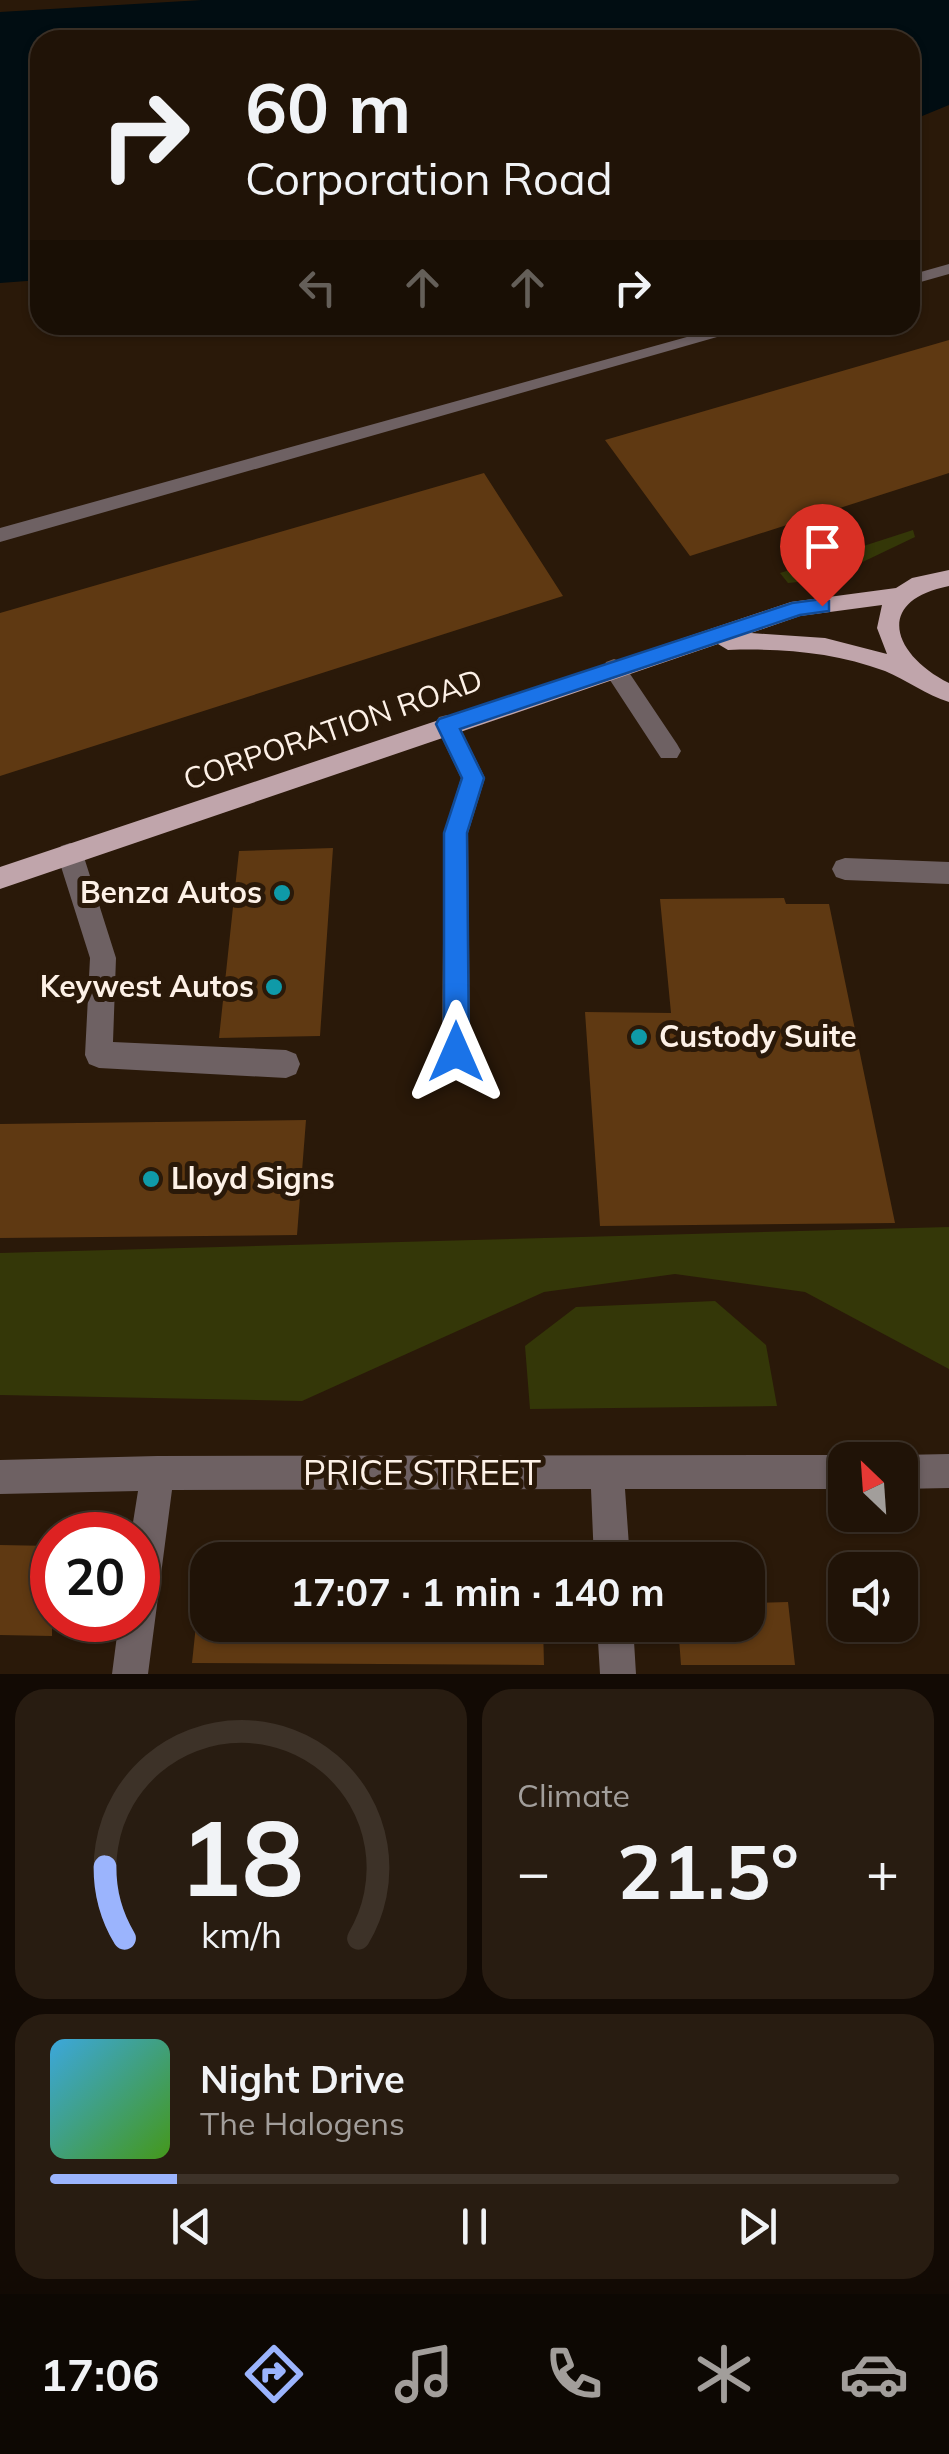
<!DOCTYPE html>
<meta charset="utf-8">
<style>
:root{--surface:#201307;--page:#281c11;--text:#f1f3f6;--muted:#a29e9b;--line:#3d3228;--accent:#9bb4fd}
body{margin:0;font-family:Mulish,sans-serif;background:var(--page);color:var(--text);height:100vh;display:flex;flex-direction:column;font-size:38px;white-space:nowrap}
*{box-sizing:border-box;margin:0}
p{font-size:32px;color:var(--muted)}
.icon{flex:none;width:55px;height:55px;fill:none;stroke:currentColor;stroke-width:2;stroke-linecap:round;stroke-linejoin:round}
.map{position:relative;height:1674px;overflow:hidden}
.drawer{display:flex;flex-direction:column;gap:15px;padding:15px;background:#120a04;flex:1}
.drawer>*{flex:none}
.guide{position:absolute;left:30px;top:30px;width:890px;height:305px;border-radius:30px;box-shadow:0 2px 8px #0004,0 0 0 2px var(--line);background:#201307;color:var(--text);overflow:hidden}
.needle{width:65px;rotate:335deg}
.fabs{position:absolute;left:828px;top:1442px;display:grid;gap:20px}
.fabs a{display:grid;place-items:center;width:90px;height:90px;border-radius:20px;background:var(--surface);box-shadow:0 2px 8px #0004,0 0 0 2px var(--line);font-size:50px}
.speed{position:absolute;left:30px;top:1512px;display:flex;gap:20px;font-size:50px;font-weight:700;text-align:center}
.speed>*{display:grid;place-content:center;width:130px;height:130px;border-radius:50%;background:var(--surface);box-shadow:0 2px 8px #0004,0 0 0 2px var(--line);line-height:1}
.speed .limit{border:15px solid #d22;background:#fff;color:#111}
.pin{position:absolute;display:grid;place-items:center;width:85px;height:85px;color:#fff;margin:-102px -42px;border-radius:50% 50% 50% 0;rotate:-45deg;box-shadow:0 0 10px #0007}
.pin .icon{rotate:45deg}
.me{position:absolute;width:110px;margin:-55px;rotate:0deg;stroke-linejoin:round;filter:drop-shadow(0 0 8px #0008)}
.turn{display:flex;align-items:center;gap:35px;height:210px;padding:0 50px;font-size:45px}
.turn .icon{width:130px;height:130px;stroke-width:2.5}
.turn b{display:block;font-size:70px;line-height:85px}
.lanes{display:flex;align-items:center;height:95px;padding:0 50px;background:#0003;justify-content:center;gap:50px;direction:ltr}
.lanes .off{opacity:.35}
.big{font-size:75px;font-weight:700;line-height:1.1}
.drawer .tile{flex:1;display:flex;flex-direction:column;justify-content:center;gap:15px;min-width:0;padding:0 35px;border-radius:30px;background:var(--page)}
.drawer .dial{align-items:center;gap:0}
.dial svg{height:260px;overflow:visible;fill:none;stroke:var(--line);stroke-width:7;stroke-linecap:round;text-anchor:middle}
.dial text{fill:var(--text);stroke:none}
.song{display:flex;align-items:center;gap:30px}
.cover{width:120px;height:120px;border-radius:15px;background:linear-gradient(135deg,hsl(200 70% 55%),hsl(100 70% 35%))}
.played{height:10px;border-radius:5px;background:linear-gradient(90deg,var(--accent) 15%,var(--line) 15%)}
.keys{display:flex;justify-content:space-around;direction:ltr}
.heat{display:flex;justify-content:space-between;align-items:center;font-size:55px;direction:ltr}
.drawer .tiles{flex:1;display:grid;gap:15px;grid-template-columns:1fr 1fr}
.tile:last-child{grid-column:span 2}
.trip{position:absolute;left:190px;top:1542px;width:575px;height:100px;border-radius:30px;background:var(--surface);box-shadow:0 2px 8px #0004,0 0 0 2px var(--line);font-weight:700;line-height:100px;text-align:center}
.tabs{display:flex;height:160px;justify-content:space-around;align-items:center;background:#0d0803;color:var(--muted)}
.tabs .icon{width:70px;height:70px}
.tabs .active{color:var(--accent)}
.tabs b{font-size:45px;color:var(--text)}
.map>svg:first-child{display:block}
.green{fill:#343708}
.water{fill:#010d12}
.building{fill:#5f3912}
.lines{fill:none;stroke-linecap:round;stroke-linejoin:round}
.minor{fill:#6e6163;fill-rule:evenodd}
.major{fill:#c0a5ab;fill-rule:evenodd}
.route{fill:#1a73e8;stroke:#114b97;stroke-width:2.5}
.culture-dot{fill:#0f9aa8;stroke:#2a1909;stroke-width:4}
.labels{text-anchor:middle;stroke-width:10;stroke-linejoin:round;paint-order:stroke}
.street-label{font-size:30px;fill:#fdf1e7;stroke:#2a1909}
.poi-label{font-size:30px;font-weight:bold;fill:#fdf1e7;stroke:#2a1909;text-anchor:end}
.near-street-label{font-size:35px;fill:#fdf1e7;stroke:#2a1909}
</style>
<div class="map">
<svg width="949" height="1674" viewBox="0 0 949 1674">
<rect width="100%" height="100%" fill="#2a1909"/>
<path class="green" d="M913,530L915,537L827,579L788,583L780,573Z
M949,1227V1369L805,1292L675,1274L544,1292L302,1401L0,1395V1253Z
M715,1301L766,1345L777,1406L530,1409L525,1346L576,1307Z"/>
<path class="water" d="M202,0H949V105L910,121V40H40V280L0,283V12Z"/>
<path class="building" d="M949,340V473L690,556L605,440Z
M484,473L563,596L0,776V613Z
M333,848L320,1036L219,1038L239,851Z
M784,898L786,904H829L895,1223L600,1226L585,1012L671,1013L660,899Z
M306,1120L297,1235L0,1238V1124Z
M0,1545L52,1546V1636L0,1635Z
M788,1602L795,1665H681L678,1625H748V1603Z
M196,1625H543L544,1665L192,1663Z"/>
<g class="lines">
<path class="minor" d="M949,264V274L910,285V275Z
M730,325H759L0,542V528Z
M614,659L622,662L677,744L681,751L677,758H661L606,674L603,668L606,662Z
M447,715L455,717L485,778L468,833L470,1053L466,1062L456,1066L446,1062L442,1053L444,833L461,778L435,724L439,717Z
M70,843L79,846L83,854L116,958L113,1042L286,1050L296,1054L300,1064L296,1074L286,1078L99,1068L89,1064L85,1055L90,958L57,854L61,846Z
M845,858L949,862V884L845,880L836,877L832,869L836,861Z
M949,1454V1488L900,1489V1460H888L900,1455Z
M845,1455L857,1460H845V1489H625L630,1560H594L591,1489L172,1490L148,1674H112L119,1620H138V1535H131L138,1491L0,1494V1460L157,1456Z
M597,1625H633L636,1674H600Z"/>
<path class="major" d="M949,570V586C873,601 893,655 949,683V702C926,695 907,680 885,671C834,652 781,648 728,650L718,644L0,889V867L791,602L896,588L912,578ZM882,605L877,628L887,654L825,638L751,633L800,616Z"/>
</g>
<path class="route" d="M822,599L829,601V611L800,615L460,729L484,778L467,833L469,1052L466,1061L456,1065L447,1061L444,1052V833L462,778L436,724L439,719L792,603Z"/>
<g class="culture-dot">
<circle cx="282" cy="893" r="10"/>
<circle cx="274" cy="987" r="10"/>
<circle cx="639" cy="1037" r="10"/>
<circle cx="151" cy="1179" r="10"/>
</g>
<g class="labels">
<g class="street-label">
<text transform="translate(333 730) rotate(-19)" y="10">CORPORATION ROAD</text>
</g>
<g class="poi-label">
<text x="262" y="903">Benza Autos</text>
<text x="254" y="997">Keywest Autos</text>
<text x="659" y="1047" text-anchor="start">Custody Suite</text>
<text x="171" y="1189" text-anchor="start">Lloyd Signs</text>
</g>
<g class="near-street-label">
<text x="422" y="1485">PRICE STREET</text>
</g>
</g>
</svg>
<div class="fabs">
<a><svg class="needle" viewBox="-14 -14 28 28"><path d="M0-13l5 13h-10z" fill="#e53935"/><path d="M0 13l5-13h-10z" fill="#a29e9b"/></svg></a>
<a><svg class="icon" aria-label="sound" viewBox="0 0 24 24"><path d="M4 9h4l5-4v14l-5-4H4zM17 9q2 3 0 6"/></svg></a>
</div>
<div class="speed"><div class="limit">20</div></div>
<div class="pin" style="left:822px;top:606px;background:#d93025"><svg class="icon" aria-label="arrive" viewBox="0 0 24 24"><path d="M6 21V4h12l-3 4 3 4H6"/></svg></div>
<svg class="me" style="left:456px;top:1052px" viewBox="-20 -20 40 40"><path d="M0-17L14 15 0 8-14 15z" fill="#1a73e8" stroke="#fff" stroke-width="4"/></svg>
<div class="trip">17:07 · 1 min · 140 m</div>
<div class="guide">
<div class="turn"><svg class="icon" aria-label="right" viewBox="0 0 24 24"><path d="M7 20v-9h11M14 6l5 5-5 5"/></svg><div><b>60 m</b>Corporation Road</div></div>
<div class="lanes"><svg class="icon off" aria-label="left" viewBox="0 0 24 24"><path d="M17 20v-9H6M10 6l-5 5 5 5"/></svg><svg class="icon off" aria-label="ahead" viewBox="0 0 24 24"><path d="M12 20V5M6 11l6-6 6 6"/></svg><svg class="icon off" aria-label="ahead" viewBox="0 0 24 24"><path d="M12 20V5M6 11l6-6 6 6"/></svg><svg class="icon" aria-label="right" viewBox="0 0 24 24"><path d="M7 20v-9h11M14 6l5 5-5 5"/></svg></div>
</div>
</div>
<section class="drawer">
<div class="tiles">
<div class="tile dial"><svg viewBox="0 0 100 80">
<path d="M14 69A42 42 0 1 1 86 69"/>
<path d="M14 69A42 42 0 0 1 8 47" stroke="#9bb4fd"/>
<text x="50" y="56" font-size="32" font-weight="700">18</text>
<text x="50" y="72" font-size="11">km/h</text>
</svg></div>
<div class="tile"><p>Climate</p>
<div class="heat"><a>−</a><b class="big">21.5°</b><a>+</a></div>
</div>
<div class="tile">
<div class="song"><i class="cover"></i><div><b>Night Drive</b><p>The Halogens</p></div></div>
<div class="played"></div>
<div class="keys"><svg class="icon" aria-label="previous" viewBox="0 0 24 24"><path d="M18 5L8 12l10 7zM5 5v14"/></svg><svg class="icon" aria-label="pause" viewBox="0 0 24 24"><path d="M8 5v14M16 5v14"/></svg><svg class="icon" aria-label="next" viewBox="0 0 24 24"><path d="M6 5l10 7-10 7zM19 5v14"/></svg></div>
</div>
</div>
</section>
<nav class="tabs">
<b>17:06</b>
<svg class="icon active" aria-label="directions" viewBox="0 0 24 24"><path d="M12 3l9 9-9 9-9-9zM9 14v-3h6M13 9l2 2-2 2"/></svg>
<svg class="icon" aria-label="music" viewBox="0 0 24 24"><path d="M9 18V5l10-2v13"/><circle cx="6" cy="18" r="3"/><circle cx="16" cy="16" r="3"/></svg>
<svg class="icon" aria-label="phone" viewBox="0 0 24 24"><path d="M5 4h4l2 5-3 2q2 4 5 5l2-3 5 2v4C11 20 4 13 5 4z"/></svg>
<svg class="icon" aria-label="climate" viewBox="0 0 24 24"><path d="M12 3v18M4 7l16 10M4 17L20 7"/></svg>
<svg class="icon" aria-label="car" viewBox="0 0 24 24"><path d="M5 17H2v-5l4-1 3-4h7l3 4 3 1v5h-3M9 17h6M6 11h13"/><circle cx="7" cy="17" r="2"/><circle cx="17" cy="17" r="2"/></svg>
</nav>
